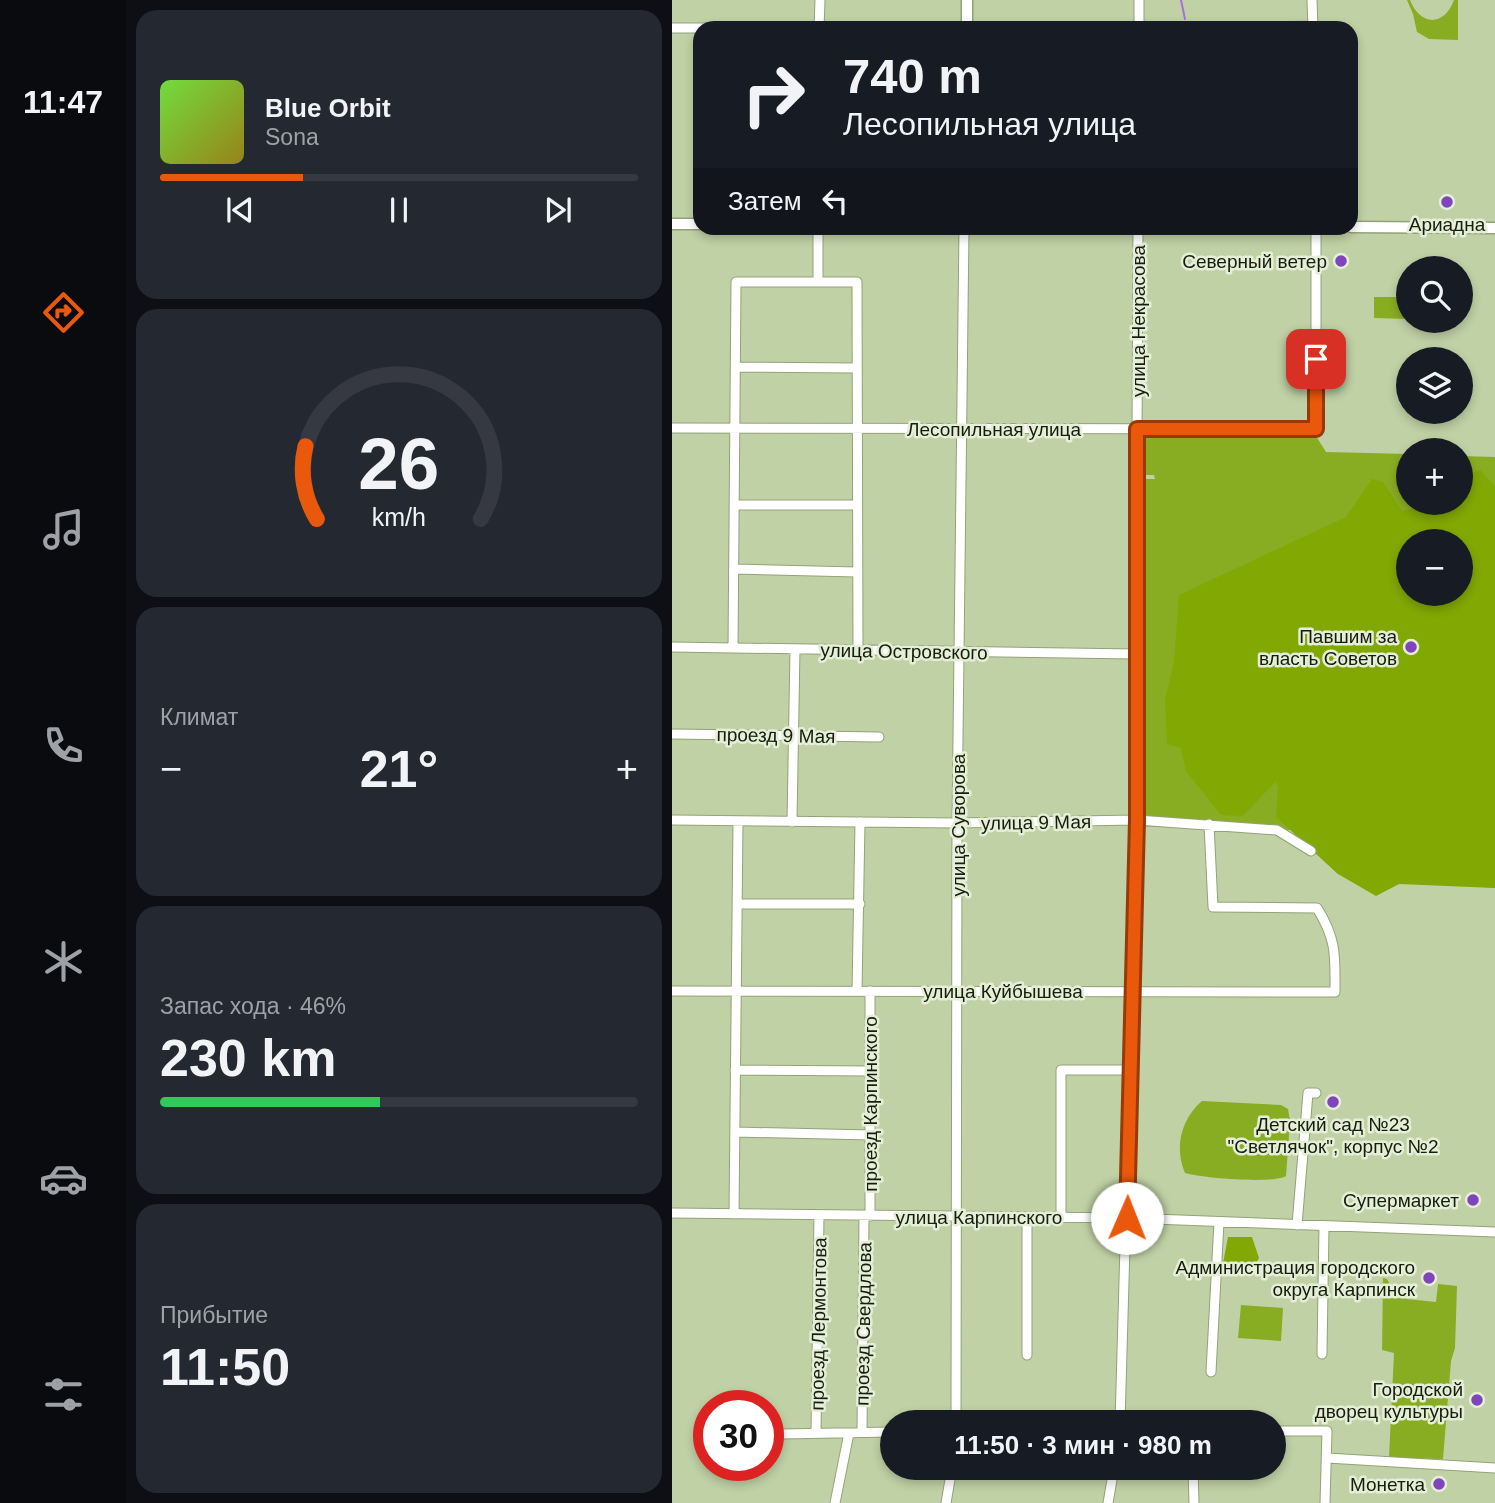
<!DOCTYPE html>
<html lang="ru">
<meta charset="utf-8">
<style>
:root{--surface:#171b24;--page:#242831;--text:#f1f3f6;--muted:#9ea1a6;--line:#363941;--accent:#ea580c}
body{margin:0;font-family:Helvetica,sans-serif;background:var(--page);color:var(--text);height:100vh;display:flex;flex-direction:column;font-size:26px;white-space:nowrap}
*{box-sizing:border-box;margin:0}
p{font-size:23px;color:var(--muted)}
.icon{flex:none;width:38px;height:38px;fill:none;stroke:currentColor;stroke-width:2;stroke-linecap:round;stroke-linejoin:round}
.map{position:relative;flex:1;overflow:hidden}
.sheet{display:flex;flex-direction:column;gap:10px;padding:10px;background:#0d0f14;width:546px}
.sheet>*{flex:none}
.hud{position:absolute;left:21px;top:21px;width:665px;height:214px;border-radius:21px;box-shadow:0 4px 10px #0003;background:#171b24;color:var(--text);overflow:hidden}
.tools{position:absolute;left:724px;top:256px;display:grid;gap:14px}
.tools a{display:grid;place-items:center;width:77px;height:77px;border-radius:50%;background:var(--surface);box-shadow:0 4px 10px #0003;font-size:35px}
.speed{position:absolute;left:21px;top:1390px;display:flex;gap:14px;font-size:35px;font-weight:700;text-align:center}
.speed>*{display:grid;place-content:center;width:91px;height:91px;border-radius:50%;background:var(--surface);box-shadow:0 4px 10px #0003;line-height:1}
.speed .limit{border:10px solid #d22;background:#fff;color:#111}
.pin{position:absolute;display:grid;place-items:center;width:60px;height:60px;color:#fff;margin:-30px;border-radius:14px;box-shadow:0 4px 10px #0006}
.me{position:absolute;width:77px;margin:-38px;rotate:1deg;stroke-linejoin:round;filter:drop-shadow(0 0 5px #0008)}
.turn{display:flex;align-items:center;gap:24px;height:147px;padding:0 35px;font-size:32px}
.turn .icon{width:91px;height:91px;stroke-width:2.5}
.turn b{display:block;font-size:49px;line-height:60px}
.then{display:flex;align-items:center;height:66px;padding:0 35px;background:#0003;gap:14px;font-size:26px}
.big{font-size:52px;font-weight:800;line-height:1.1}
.sheet .widget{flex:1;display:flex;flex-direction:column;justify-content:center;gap:10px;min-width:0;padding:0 24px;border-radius:21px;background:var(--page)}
.sheet .dial{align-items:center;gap:0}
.dial svg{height:182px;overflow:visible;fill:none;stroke:var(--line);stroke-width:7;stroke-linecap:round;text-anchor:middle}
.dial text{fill:var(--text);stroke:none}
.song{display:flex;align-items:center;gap:21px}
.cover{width:84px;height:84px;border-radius:10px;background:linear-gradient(135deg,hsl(100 70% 55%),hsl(50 70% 35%))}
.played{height:7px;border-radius:4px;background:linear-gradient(90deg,var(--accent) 30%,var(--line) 30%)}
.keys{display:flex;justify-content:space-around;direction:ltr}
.heat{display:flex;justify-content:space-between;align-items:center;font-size:38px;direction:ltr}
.charge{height:10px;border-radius:5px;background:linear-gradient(90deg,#34c759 46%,var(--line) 0)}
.trip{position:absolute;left:208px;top:1410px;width:406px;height:70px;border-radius:35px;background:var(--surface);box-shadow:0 4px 10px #0003;font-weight:800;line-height:70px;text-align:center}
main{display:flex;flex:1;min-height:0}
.dock{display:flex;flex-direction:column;width:126px;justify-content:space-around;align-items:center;background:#090b0e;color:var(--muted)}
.dock .icon{width:49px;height:49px}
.dock .active{color:var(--accent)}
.dock b{font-size:32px;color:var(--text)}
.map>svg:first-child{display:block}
.green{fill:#88ad22;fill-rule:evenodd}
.forest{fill:#82a804;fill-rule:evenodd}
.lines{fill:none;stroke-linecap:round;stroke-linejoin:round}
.stream{stroke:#a670e0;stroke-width:2}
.minor-casing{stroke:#93a378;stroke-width:11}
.major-casing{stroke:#93a378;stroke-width:13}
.minor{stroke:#fff;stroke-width:9}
.major{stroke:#fff;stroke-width:10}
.route-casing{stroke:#983908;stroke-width:18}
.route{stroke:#ea580c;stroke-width:12}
.poi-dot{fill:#8145bb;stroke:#e5eed7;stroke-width:2.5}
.labels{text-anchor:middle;stroke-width:5;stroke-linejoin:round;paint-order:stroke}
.poi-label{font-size:19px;fill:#181d0d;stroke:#e5eed7;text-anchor:end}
.street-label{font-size:19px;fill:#181d0d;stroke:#e5eed7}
</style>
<main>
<nav class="dock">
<b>11:47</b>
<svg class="icon active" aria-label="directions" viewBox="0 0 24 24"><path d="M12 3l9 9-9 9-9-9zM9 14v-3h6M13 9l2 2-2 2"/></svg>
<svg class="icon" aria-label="music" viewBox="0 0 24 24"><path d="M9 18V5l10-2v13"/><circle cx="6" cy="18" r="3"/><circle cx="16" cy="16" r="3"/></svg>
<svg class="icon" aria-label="phone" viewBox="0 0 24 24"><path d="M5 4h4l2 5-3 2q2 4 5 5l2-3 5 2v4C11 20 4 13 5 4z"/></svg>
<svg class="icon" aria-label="climate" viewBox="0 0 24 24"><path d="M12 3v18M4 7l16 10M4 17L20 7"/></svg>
<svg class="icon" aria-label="car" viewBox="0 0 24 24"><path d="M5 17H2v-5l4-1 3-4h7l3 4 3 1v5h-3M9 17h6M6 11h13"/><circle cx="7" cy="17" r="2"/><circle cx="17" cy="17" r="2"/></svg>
<svg class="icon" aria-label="filters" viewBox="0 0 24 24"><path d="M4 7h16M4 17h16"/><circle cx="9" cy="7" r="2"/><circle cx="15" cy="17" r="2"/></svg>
</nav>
<section class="sheet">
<div class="widget">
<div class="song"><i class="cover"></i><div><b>Blue Orbit</b><p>Sona</p></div></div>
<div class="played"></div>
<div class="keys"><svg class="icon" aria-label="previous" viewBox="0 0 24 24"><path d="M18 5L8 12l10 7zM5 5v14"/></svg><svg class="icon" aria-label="pause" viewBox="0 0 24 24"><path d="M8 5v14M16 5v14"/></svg><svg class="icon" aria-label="next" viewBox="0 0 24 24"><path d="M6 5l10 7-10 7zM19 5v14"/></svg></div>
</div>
<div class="widget dial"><svg viewBox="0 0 100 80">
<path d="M14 69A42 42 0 1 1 86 69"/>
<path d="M14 69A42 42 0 0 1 9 37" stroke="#ea580c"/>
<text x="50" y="56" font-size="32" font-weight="700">26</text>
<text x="50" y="72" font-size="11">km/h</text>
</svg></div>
<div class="widget"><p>Климат</p>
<div class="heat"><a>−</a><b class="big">21°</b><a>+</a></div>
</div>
<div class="widget"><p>Запас хода · 46%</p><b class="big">230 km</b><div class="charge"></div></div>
<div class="widget"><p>Прибытие</p><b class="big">11:50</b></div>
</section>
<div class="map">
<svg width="823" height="1503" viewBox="0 0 823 1503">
<rect width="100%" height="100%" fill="#c0d1a5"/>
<path class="green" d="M735,0H738C748,26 772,27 782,0H786V40L757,39L745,32L741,14Z
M702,297H737V319L702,318Z
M468,429L642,433L654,452L737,454V502H789V456L823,457V888L666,874L619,830L458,826L466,479H483L482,475H468ZM737,541H789V593H737Z
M530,1101L609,1105L616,1109L618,1121L614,1176C601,1184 530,1178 513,1173C502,1148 509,1119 530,1101Z
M711,1278L715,1279L725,1298L764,1302L766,1284L785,1286L783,1348L779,1361L771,1459L717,1458L722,1353L710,1350Z
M569,1305L611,1308L609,1341L566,1338Z"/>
<path class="forest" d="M808,470L823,486V888L727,884L704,896L666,874L604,817L606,786L603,782L571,816L549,815L514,771L509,748L495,744L493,700L502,662L507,595L674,517L700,479L711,482L730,511L739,509L746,502H789V476ZM737,541H789V593H737Z
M556,1237H580L587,1258L579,1273L564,1276L549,1274Z"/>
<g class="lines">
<path class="stream" d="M509,0L513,19"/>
<defs>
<path id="minor" d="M640,0L641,28
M0,28H390
M147,28L148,0
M467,28V0
M519,28L641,26
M146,228V282H185L186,650
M64,367L185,368
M0,428L644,429V228
M63,505H185
M62,569L185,572
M0,647L464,654
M61,648L64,282H146
M0,734L207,737
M0,820L285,823L465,820L605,830L639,851
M120,822L123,649
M66,904H188
M0,991L663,992C663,956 665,940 645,908L541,907L537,824
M185,991L188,822
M63,1070L199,1071
M63,1132L199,1135
M0,1213L455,1218L823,1232
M62,1214L66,821
M198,1216V991
M389,1218V1070H458
M625,1225L636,1093H644
M650,1354L652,1226
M355,1355V1218
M539,1372L547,1222
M284,1423L285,823L292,228
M448,1423L465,820L464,654L466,228
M602,1431H655L653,1503
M190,1432L192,1216
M144,1433L147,1215
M109,1434L220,1432
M655,1458L823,1468
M521,1468L522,1503
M163,1503L177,1433
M274,1503L280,1468
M436,1503L442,1468"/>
<path id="major" d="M295,28V0
M0,224H28
M679,227L823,228"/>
</defs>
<use href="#minor" class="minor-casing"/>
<use href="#major" class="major-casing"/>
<use href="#minor" class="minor"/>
<use href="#major" class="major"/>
</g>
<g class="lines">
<defs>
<path id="route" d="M455,1218L465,820V429H644V359"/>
</defs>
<use href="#route" class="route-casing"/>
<use href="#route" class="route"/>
</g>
<g class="poi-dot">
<circle cx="775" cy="202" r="7"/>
<circle cx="669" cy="261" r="7"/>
<circle cx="739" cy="647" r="7"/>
<circle cx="661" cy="1102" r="7"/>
<circle cx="801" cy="1200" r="7"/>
<circle cx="757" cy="1278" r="7"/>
<circle cx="805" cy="1400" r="7"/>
<circle cx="767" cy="1484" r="7"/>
</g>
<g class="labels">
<g class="poi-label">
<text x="775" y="231" text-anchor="middle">Ариадна</text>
<text x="655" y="268">Северный ветер</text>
<text x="725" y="643">Павшим за<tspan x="725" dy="22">власть Советов</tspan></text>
<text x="661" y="1131" text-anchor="middle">Детский сад №23<tspan x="661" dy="22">"Светлячок", корпус №2</tspan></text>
<text x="787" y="1207">Супермаркет</text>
<text x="743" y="1274">Администрация городского<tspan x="743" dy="22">округа Карпинск</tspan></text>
<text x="791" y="1396">Городской<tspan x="791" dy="22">дворец культуры</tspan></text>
<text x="753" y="1491">Монетка</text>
</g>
<g class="street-label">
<text transform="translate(466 321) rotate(-90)" y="7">улица Некрасова</text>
<text x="322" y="436">Лесопильная улица</text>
<text transform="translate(232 651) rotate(1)" y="7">улица Островского</text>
<text transform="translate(104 735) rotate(1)" y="7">проезд 9 Мая</text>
<text transform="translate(364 822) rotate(-1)" y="7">улица 9 Мая</text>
<text transform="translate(286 825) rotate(-90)" y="7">улица Суворова</text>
<text x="331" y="998">улица Куйбышева</text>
<text transform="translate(198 1104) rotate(-90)" y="7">проезд Карпинского</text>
<text x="307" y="1224">улица Карпинского</text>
<text transform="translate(146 1324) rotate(-89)" y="7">проезд Лермонтова</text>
<text transform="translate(191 1324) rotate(-89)" y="7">проезд Свердлова</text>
</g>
</g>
</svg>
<div class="tools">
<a><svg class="icon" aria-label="search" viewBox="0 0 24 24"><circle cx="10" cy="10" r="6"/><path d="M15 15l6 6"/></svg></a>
<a><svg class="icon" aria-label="layers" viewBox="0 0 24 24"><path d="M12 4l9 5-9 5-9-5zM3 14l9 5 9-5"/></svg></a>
<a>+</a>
<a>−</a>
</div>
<div class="speed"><div class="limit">30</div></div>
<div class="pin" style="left:644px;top:359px;background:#d93025"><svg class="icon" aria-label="arrive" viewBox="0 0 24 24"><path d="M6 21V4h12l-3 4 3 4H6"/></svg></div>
<svg class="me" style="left:455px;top:1218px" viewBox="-20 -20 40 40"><circle r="19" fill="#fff"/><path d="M0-13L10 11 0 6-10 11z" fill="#ea580c"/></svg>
<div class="trip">11:50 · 3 мин · 980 m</div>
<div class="hud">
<div class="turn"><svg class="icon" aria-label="right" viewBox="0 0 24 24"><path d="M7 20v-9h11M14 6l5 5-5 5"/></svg><div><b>740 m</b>Лесопильная улица</div></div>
<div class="then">Затем<svg class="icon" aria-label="left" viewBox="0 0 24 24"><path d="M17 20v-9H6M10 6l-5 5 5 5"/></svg></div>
</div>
</div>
</main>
